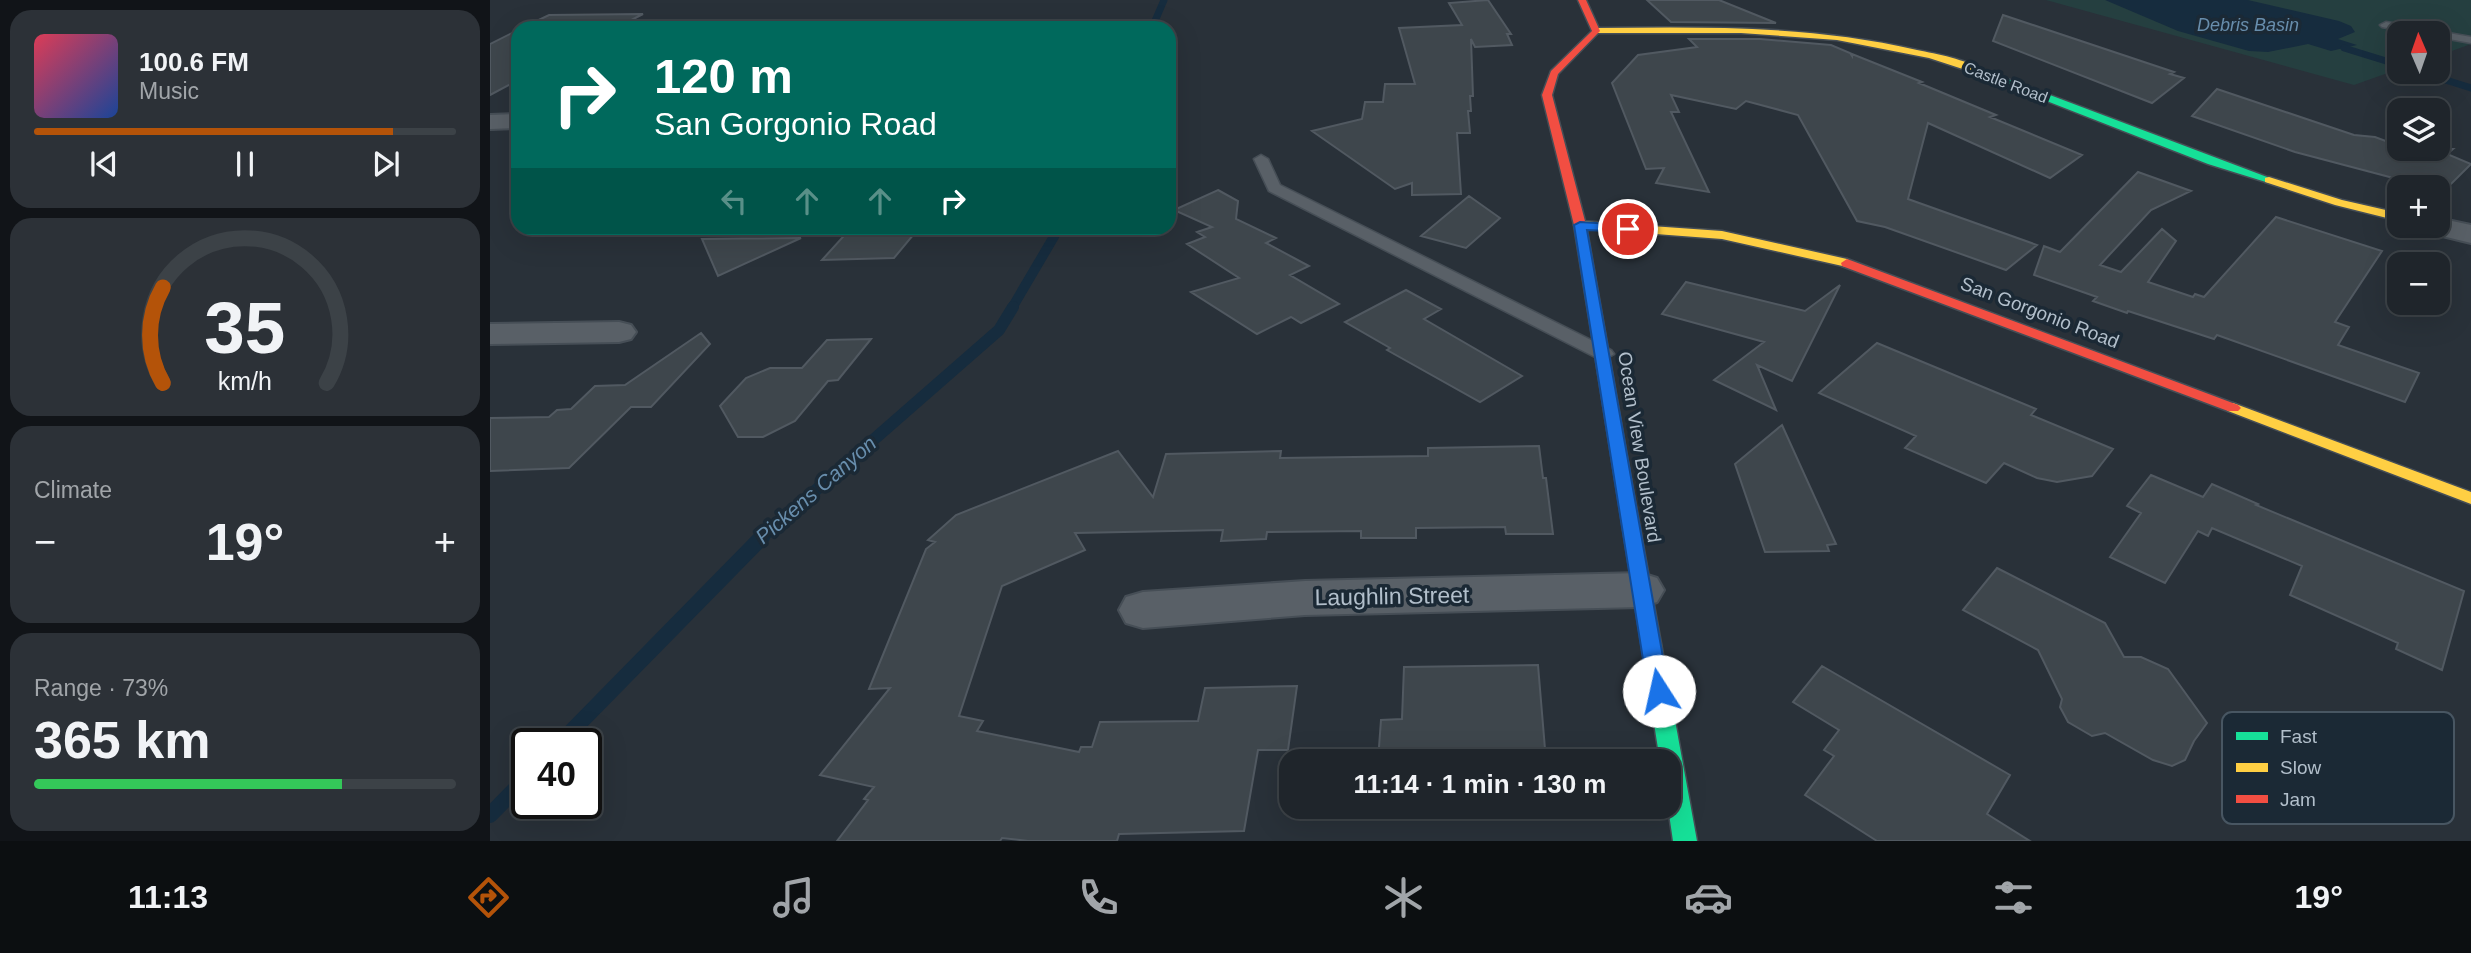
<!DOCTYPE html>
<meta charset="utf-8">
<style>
:root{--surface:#1f252b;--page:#2c3137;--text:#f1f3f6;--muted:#a1a5a9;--line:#3c4247;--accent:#b45309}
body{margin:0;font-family:Arial,sans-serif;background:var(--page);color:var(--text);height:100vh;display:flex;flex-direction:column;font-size:26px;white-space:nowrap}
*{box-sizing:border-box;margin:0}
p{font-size:23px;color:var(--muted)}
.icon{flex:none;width:38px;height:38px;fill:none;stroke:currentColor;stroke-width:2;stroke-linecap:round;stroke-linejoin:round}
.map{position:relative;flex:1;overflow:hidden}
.side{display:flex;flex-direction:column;gap:10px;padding:10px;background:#111418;width:490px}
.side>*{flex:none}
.hud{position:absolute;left:21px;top:21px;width:665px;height:214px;border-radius:21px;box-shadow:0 7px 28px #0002,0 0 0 2px var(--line);background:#00695c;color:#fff;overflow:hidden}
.needle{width:46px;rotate:358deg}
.buttons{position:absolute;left:1897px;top:21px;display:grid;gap:14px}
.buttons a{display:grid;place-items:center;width:63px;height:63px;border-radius:14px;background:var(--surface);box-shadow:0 7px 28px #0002,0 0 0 2px var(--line);font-size:35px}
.speed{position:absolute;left:21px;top:728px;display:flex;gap:14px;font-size:35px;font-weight:700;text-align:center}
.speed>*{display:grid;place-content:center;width:91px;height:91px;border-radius:50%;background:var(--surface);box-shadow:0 7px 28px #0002,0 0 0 2px var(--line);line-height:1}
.speed .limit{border:4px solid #111;border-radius:10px;background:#fff;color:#111}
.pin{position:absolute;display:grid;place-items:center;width:60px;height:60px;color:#fff;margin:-30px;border:4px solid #fff;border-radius:50%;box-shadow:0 2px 7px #0007}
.me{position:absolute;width:77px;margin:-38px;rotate:350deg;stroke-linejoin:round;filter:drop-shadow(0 0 5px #0008)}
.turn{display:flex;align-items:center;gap:24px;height:147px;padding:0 28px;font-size:32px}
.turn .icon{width:91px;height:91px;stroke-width:2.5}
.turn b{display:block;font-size:49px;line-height:60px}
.lanes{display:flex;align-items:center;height:66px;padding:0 28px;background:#0003;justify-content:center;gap:35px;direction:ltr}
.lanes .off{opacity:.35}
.big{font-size:52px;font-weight:600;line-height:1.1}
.side .widget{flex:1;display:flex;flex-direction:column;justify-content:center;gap:10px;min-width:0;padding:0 24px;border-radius:21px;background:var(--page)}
.side .dial{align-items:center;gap:0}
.dial svg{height:182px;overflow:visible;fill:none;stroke:var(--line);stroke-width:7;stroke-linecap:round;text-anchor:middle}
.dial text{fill:var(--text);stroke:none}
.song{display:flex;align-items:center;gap:21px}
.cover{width:84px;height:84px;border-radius:10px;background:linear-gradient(135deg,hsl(350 70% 55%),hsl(220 70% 35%))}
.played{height:7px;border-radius:4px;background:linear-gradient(90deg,var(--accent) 85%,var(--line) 85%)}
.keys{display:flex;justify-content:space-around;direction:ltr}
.heat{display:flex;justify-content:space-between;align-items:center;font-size:38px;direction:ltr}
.charge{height:10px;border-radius:5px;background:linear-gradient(90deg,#34c759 73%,var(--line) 0)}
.trip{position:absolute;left:789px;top:749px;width:402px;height:70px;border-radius:21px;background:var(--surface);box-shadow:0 7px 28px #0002,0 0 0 2px var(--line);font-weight:600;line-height:70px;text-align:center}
.dock{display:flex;height:112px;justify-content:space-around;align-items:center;background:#0c0f11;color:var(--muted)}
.dock .icon{width:49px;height:49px}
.dock .on{color:var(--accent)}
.dock b{font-size:32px;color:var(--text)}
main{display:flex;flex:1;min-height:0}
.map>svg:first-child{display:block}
.green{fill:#253f40}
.water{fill:#162c3e}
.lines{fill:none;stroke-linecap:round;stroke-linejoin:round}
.stream-far3{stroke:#162c3e;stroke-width:7}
.stream-far2{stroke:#162c3e;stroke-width:10}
.stream-far1{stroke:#162c3e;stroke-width:12}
.stream{stroke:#162c3e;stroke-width:16}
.building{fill:#3e464c;stroke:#515961;stroke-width:2}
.lane-casing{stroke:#464e56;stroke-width:3}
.street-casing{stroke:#464e56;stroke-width:4}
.fast-casing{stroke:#464e56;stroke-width:3}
.slow-casing{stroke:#464e56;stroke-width:3}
.jam-casing{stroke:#464e56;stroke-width:3}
.lane{fill:#596067;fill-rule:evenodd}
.street{fill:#596067;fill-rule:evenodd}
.fast{fill:#16e098;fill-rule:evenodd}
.slow{fill:#ffcf43;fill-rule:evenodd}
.jam{fill:#f24e42;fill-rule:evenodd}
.route{fill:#1a73e8;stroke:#114b97;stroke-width:2}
.labels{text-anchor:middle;stroke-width:7;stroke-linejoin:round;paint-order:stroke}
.far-street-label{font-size:16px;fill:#b2bfcb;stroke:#1b2935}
.far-water-label{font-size:18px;font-style:italic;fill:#688ead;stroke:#1b2935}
.street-label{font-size:19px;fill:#b2bfcb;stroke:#1b2935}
.water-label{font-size:21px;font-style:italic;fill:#688ead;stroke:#1b2935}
.near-street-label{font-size:23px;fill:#b2bfcb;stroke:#1b2935}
.key{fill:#1b2935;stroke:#485662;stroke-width:2}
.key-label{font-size:19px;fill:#b2bfcb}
</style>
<main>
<section class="side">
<div class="widget">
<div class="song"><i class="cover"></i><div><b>100.6 FM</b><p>Music</p></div></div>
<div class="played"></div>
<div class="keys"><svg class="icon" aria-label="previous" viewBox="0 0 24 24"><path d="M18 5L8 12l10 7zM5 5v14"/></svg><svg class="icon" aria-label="pause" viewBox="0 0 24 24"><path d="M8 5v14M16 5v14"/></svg><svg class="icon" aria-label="next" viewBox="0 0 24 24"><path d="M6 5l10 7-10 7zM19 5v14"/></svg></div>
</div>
<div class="widget dial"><svg viewBox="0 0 100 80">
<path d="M14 69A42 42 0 1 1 86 69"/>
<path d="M14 69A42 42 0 0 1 14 27" stroke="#b45309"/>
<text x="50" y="56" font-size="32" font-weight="700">35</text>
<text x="50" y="72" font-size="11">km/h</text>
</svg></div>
<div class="widget"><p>Climate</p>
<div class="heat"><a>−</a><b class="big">19°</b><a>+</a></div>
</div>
<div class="widget"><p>Range · 73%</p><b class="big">365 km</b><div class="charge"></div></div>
</section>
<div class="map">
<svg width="1981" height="841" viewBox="0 0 1981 841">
<rect width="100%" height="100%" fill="#293139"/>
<path class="green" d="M1556,0H1981V44L1948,56V33H1909V69L1864,85Z"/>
<path class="water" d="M1615,0H1758L1849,21L1861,26L1865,32L1848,39L1867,45L1841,51L1818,44L1778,52L1759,51L1688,31Z"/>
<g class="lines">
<path class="stream-far3" d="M662,28L674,0
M1854,48L1909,65
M1930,72L1981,88"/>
<path class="stream-far2" d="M522,308L569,228"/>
<path class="stream-far1" d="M270,539L509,330L523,307"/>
<path class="stream" d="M69,744L272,537
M0,815L37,777"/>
</g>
<path class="building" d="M998,0L1021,34H1017L1022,45L985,47L981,39L983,96H980L981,111H978L980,133H967L971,194L922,195V183L905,189L822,131L872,119L875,102H893L895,84H925L909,28L972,25L959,3Z
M1157,0H1229L1286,23L1181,22Z
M153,14L126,28H32L59,15Z
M1513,15L1684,72L1680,74L1694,78L1662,103L1503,41Z
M28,30V80L0,95V44Z
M1199,39H1270L1341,45L1360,53L1362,56V54L1432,82L1429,83L1506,115L1500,117L1592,155L1560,178L1438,123L1418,199L1547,245L1516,270L1395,227L1367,221L1308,115L1256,101L1246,109L1181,95L1189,112H1181L1219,192L1166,183L1174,168L1156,169L1122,83L1148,55L1207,47Z
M1727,89L1864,135L1885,137L1909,146V149H1963L1957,154L1981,164L1957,188L1927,180L1926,184L1805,152L1702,116Z
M1648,172L1701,191L1661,210L1610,265L1631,272L1672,229L1686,241L1658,282L1703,297L1705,294L1714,297L1786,217L1892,251L1845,322L1859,327L1848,345L1929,373L1915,402L1727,335L1724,339L1638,311L1637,313L1603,301L1607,297L1544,275L1554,246L1570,252Z
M728,190L748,201L746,219L786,238L776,243L819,266L800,275L849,304L811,323L801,317L767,334L701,292L749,278L697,244L715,237L707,232L722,227L684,210Z
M979,196L1010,218L976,248L931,236Z
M361,228H429L404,258L332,260Z
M311,238L228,276L212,239Z
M1196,282L1315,311L1350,285L1302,381L1267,365L1286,410L1224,380L1274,342L1172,314Z
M916,290L951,309L934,319L1032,376L990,402L897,350L900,348L855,322Z
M211,333L220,344L161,407H141L79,468L0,471V418L59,417L67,410L81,409L105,386L135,385Z
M381,339L348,380L338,381L305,421L273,437H248L230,406L256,378L280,368H312L337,340Z
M1387,343L1546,409L1541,415L1623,449L1602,476L1567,482L1547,478L1514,463L1496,483L1415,448L1426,436L1329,393Z
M1292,425L1346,544L1337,545L1339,551L1275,552L1245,464Z
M1049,446L1053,478H1056L1063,534H1016L1015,527L926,528V538H871V531L777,532L776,539L731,541L733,530L585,533L595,550L512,586L469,716L493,721L487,731L589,752L591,747H602L610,722L708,721L715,688L807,686L798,750H768L754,831L629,834L627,841H538L512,838L510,841H347L378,800L374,799L384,787L330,775L400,688L379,689L436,549L445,542L438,540L466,515L628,451L663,497L676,454L791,451L790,458L938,456V448Z
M1661,475L1713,497L1722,484L1768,504L1766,505L1974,591L1952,670L1906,649L1908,643L1800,595L1812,566L1722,528L1718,536L1708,531L1675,583L1620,557L1651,513L1637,506Z
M1507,568L1615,623L1634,657H1651L1678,669L1717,723L1704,741L1695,760L1682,766L1663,760L1615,733L1602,736L1578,722L1570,707L1572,699L1548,650L1473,610Z
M1048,665L1055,749H1067L1068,761H888L891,720L912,719L914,667Z
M1332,666L1520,775L1497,814L1540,841H1387L1315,795L1344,756L1334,750L1349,730L1303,702Z
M995,807H1073V813L995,814Z"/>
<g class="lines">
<defs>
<path id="lane" d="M1896,22L1981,37V43L1948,37V33H1925L1892,27L1890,25Z
M771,155L778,159L790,185L1121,350L1124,354L1114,360L1107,358L779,191L764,159Z"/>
<path id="street" d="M28,114V128L0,129V115Z
M1948,218L1981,225V243L1936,232L1931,226H1948Z
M129,322L141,325L146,332L141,339L129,342L0,344V324Z
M1151,573L1167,578L1174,590L1167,602L1151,607L815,615L653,628L636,623L629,610L636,597L653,592L815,581Z"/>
<path id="fast" d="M1485,69H1491L1785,180L1779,183L1718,164L1485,73Z
M1133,473L1141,479L1207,841H1183L1178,807L1180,761H1170L1125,479Z"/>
<path id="slow" d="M1106,28C1214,27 1321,25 1427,50C1447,54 1476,59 1493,71L1488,74L1439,58L1347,40L1251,33H1103V29Z
M1779,177L1852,200L1909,213V221L1845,205L1775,182V178Z
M1090,221L1232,231L1357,259L1363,263L1357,267L1232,239L1086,228L1084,225Z
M1743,403L1981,492V504L1738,411L1735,408L1738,405Z"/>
<path id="jam" d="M1088,0H1096L1110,31L1068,74L1062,95L1096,225L1141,479L1133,485L1125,479L1084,225L1052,95L1061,71L1102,31Z
M1357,259L1748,405L1751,408L1748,411H1738L1352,266L1351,263Z"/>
</defs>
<use href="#lane" class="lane-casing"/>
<use href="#street" class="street-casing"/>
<use href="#fast" class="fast-casing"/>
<use href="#slow" class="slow-casing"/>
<use href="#jam" class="jam-casing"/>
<use href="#lane" class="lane"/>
<use href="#street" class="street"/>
<use href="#fast" class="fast"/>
<use href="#slow" class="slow"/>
<use href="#jam" class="jam"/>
</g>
<path class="route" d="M1090,222L1138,225L1144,229L1138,232L1097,230L1179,691L1176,697L1169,699L1161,697L1158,691L1084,225Z"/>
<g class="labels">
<g class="far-street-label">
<text transform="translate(1516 82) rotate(21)" y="6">Castle Road</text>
</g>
<g class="far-water-label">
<text x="1758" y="31">Debris Basin</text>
</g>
<g class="street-label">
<text transform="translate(1550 312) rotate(21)" y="7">San Gorgonio Road</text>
<text transform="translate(1150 447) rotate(81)" y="7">Ocean View Boulevard</text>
</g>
<g class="water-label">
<text transform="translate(326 490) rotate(-41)" y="7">Pickens Canyon</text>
</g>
<g class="near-street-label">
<text transform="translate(902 596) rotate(-1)" y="8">Laughlin Street</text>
</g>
</g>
<rect x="1732" y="712" width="232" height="112" rx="10" class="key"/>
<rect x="1746" y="732" width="32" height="8" fill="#16e098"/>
<rect x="1746" y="763" width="32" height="9" fill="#ffcf43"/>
<rect x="1746" y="795" width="32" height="8" fill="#f24e42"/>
<g class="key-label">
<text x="1790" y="743">Fast</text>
<text x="1790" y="774">Slow</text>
<text x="1790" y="806">Jam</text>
</g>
</svg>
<div class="buttons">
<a><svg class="needle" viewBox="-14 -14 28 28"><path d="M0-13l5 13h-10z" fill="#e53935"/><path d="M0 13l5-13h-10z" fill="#a1a5a9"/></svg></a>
<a><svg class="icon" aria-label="layers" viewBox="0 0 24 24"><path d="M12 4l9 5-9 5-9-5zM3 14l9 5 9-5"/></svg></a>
<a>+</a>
<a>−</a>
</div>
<div class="speed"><div class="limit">40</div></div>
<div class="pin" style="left:1138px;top:229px;background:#d93025"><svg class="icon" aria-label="arrive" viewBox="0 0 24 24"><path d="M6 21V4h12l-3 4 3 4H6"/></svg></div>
<svg class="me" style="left:1169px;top:691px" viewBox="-20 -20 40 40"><circle r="19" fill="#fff"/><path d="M0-13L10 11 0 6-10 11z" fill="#1a73e8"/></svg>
<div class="trip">11:14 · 1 min · 130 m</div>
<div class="hud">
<div class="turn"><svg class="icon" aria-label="right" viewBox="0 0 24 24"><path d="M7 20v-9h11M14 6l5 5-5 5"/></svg><div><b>120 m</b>San Gorgonio Road</div></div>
<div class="lanes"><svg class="icon off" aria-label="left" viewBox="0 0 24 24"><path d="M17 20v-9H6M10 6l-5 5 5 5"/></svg><svg class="icon off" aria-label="ahead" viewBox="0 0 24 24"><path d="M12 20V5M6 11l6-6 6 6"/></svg><svg class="icon off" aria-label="ahead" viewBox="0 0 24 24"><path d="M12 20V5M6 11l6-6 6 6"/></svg><svg class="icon" aria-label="right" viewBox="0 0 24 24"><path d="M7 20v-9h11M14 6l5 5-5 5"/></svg></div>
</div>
</div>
</main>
<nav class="dock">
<b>11:13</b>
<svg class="icon on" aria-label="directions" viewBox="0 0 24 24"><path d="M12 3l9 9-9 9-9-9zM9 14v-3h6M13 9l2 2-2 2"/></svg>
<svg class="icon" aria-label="music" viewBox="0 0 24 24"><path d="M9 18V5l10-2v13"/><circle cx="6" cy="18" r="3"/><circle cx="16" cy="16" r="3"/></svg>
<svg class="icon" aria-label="phone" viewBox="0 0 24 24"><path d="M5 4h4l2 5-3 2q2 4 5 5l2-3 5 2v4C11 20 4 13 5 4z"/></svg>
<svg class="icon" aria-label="climate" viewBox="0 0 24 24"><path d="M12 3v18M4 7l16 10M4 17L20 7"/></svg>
<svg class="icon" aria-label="car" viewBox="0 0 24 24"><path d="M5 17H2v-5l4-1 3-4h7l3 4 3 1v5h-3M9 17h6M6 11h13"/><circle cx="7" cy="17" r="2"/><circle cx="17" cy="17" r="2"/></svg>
<svg class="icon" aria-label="filters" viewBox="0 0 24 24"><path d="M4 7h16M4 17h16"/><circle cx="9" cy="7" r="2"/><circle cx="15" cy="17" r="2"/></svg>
<b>19°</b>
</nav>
